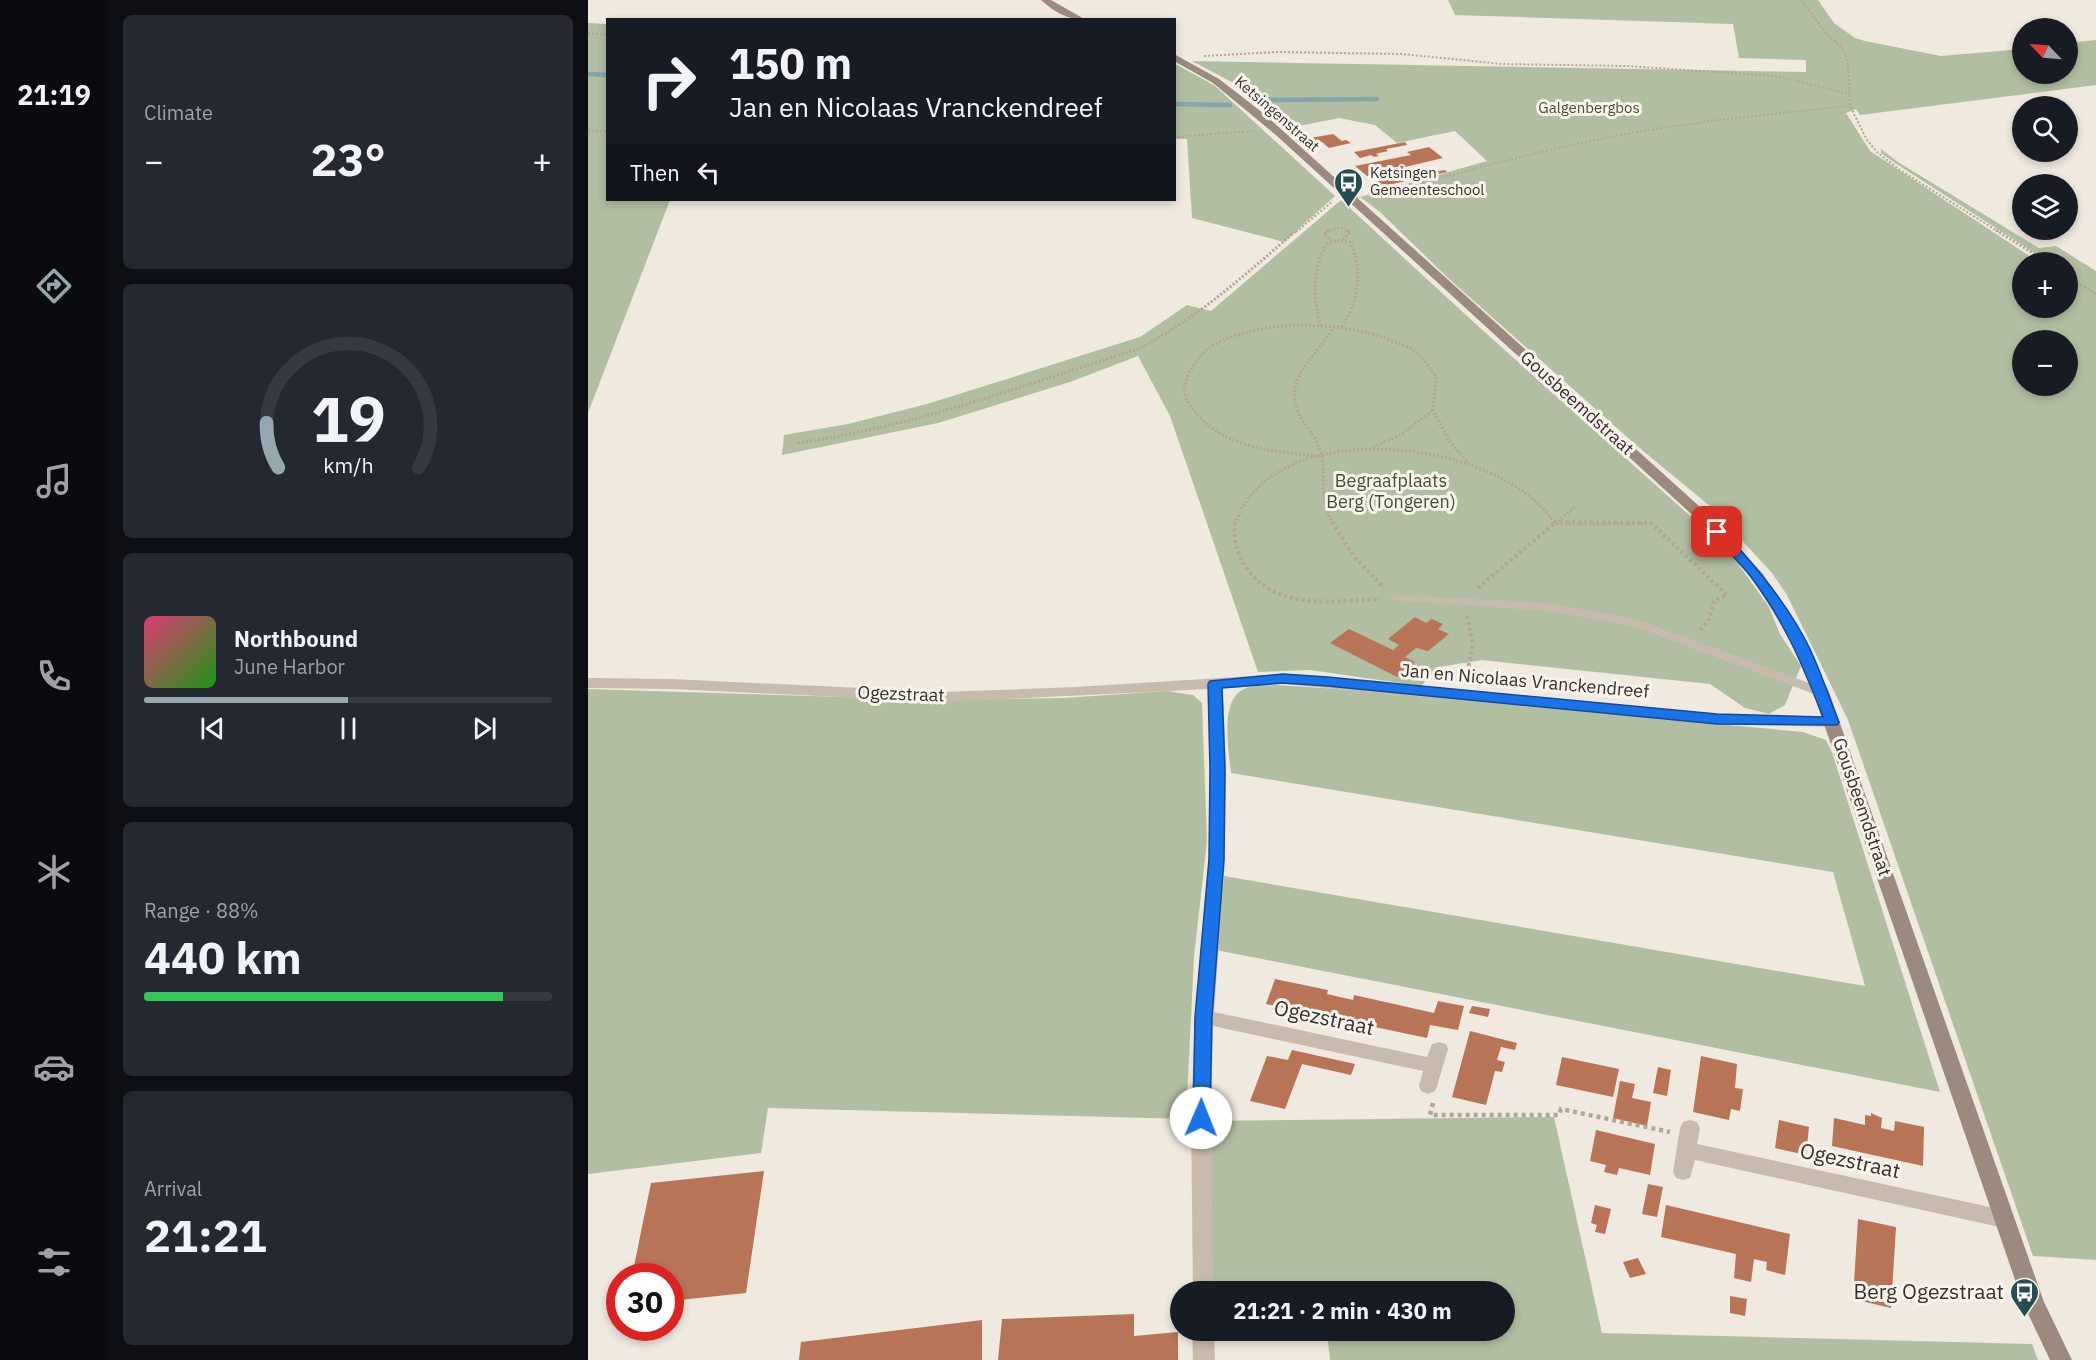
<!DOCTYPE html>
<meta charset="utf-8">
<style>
:root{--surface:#171b24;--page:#242831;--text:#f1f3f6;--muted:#9ea1a6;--line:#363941;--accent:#95a8ad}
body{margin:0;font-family:"IBM Plex Sans",sans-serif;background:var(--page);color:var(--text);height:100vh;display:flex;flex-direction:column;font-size:22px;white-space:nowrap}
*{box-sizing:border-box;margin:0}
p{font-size:20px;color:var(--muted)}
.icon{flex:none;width:33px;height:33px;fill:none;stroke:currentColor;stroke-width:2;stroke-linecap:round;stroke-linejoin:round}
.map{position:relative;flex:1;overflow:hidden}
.panel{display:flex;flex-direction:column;gap:15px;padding:15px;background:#0d0f14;width:480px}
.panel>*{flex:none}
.top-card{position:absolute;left:18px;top:18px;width:570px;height:183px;border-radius:0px;box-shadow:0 3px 9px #0003;background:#171b24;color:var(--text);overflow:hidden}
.needle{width:39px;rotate:295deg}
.controls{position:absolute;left:1424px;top:18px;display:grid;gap:12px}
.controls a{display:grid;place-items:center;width:66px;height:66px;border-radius:50%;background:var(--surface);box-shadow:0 3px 9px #0003;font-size:30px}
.speed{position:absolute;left:18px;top:1263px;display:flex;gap:12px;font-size:30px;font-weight:700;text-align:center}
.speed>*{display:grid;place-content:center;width:78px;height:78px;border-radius:50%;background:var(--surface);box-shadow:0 3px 9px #0003;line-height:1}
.speed .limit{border:9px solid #d22;background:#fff;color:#111}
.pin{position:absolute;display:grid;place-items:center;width:51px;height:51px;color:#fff;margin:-26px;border-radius:12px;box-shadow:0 3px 9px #0006}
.me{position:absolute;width:66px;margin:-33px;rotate:1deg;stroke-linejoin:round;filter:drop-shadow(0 0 4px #0008)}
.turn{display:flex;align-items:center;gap:21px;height:126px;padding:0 24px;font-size:27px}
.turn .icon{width:78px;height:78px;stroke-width:2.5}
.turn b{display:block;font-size:42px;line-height:51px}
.then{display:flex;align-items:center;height:57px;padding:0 24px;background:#0003;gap:12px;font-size:22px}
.big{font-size:45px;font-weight:800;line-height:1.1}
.panel .widget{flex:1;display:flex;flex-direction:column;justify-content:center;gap:9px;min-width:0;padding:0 21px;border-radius:9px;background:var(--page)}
.panel .dial{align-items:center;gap:0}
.dial svg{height:156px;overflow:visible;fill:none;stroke:var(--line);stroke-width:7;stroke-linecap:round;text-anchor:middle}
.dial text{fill:var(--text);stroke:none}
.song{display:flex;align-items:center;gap:18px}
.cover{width:72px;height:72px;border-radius:9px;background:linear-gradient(135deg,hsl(340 70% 55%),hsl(120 70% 35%))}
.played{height:6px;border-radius:3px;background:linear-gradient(90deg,var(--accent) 50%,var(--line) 50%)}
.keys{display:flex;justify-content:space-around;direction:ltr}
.heat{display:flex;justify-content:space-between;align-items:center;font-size:33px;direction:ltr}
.charge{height:9px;border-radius:4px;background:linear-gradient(90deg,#34c759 88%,var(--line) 0)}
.trip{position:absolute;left:582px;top:1281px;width:345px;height:60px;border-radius:30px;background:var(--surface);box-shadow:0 3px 9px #0003;font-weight:800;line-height:60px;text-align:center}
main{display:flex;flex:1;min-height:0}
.tabs{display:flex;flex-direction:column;width:108px;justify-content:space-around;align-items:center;background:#090b0e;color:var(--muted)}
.tabs .icon{width:42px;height:42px}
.tabs .current{color:var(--accent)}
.tabs b{font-size:27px;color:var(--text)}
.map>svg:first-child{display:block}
.green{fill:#b2bea1;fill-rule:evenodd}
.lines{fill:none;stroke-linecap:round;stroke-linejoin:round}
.stream{stroke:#82a6aa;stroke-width:4.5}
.building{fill:#b87456}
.path-far3{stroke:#b3a597;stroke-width:2;stroke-dasharray:2 2;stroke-linecap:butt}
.path-far2{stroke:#b3a597;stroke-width:3;stroke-dasharray:2 2;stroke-linecap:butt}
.path-far1{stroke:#b3a597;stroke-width:4;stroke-dasharray:3 3;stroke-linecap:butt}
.path{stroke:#b3a597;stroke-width:4.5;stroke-dasharray:4 4;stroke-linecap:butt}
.lane{fill:#c7bbad;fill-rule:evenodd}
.street{fill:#c7bbad;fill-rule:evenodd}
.secondary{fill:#9b8a7e;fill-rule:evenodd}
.route{fill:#1a73e8;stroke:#114b97;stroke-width:1.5}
.labels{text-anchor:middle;stroke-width:6;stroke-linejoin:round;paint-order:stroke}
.far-park-label{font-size:15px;fill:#445231;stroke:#f8f3ec}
.far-street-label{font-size:15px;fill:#362f2b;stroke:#f8f3ec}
.far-poi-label{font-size:15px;fill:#362f2b;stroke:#f8f3ec;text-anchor:start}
.street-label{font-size:18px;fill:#362f2b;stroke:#f8f3ec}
.park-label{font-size:18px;fill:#445231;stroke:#f8f3ec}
.near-street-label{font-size:21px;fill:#362f2b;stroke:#f8f3ec}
.near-poi-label{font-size:21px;fill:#362f2b;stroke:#f8f3ec;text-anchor:end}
</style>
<main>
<nav class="tabs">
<b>21:19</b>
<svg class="icon current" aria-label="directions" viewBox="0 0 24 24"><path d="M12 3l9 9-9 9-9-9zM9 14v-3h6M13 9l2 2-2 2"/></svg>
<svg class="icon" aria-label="music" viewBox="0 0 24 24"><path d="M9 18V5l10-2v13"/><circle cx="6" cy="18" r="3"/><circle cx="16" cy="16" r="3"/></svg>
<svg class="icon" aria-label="phone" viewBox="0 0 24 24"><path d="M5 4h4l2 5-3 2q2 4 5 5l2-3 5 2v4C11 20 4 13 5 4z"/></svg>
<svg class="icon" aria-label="climate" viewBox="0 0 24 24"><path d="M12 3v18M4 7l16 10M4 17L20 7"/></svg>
<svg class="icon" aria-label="car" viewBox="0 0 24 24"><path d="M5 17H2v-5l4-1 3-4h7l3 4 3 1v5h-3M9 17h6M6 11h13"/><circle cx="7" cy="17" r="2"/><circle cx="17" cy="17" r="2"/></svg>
<svg class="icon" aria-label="filters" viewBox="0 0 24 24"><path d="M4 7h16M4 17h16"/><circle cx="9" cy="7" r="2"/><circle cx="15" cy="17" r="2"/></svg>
</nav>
<section class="panel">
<div class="widget"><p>Climate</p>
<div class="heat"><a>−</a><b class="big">23°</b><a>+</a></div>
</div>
<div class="widget dial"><svg viewBox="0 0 100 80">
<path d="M14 69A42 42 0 1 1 86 69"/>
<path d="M14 69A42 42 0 0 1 8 46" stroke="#95a8ad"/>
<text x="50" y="56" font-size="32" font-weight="700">19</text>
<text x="50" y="72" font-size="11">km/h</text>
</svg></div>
<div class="widget">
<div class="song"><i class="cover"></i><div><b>Northbound</b><p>June Harbor</p></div></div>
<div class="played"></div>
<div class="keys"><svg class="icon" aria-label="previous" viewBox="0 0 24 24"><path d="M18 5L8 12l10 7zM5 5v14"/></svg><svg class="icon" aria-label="pause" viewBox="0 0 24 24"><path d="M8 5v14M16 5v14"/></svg><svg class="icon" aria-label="next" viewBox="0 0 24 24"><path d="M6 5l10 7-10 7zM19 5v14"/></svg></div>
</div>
<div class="widget"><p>Range · 88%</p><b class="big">440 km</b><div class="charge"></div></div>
<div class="widget"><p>Arrival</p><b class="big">21:21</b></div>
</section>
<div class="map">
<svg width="1508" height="1360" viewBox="0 0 1508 1360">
<rect width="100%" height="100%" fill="#f0e9e0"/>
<path class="green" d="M860,0H1230L1246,23L1267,38L1277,41L1353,56L1434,49V74H1479V43L1508,40V85L1272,115L1268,109L1258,113L1282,151L1443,257L1450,255L1307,163L1293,153V149L1310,162L1451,248L1468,246L1508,271V1260L1445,1256L1260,720L1199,595L1184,573L1123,507L1048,445L859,277L792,212L772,197L899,161L867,131L809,143L787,125L751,118L696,129L653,87L604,61L1218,72V60L1151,58L1145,24L867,15ZM1434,262H1479V308H1434ZM1434,340H1479V386H1434Z
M0,23L19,24L20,200H82L0,413Z
M587,64L626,85L747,196L696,242L604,218L599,139H587Z
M753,200L891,327L1100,514L1148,561L1181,607L1192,634L1213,666L1197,705L1181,714L1157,708L1122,684L894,660L851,667L833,686L722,670L670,672L582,416L550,356L482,382L350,423L194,455L196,435L260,424L339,404L552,337L599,305L623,311Z
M688,685L766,690L1215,732L1238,740L1244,752L1352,1092L628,950L636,876L1277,986L1245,872L643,773C641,752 631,700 656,689C664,685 679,686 688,685Z
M0,689L350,700L476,698L578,691L605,695L614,703L619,841L606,957L598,1119L180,1108L173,1153L0,1174Z
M966,1117L1014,1333L1444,1344L1450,1360H742L739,1331L916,1330V1292L624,1291L622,1121Z"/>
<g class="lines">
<path class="stream" d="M0,74L20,75
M670,100L789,99
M586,104L642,105"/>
</g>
<path class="building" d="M745,134L754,141L758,140L763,143L741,148L734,142L723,144L717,139Z
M817,142L819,145L798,149L800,151L788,154L791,156L786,157L783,155L772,158L766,152Z
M841,147L855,158L779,176L767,166L823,155L819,152Z
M857,170L859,172L791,187L786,182Z
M827,617L838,623L844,619L855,624L850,629L861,634L840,651L828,648L817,657L827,662L809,677L742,643L761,629L805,650L811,645L800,639Z
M687,979L740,990L739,994L765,1000L766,995L846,1013L850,1001L876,1006L870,1030L842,1025L839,1038L758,1021L757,1024L730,1018L731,1015L678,1004Z
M884,1006L902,1009L900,1017L881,1013Z
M882,1031L929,1043L927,1050L913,1047L909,1060L917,1062L914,1072L907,1071L898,1105L864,1097Z
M704,1050L767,1064L763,1075L714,1064L697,1109L662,1101L679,1056L700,1060Z
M1113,1056L1149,1064L1147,1088L1155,1089L1152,1111L1143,1109L1141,1120L1105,1112Z
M974,1057L1031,1069L1025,1097L968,1085Z
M1070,1067L1083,1070L1079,1096L1065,1093Z
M1032,1081L1047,1084L1044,1098L1063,1102L1059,1126L1025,1118Z
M1283,1113L1294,1118L1293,1128L1306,1131L1307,1121L1336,1127L1335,1166L1244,1146L1246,1118L1277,1125V1115L1283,1116Z
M1191,1120L1221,1127L1218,1155L1187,1148Z
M1008,1130L1067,1144L1062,1175L1031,1168L1029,1175L1016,1172L1018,1165L1002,1161Z
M176,1171L158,1293L82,1301V1276H44L63,1183Z
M1060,1184L1075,1187L1069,1217L1054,1214Z
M1007,1205L1023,1209L1017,1234L1007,1232L1009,1225L1003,1223Z
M1078,1205L1202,1234L1197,1275L1178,1270L1179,1262L1166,1259L1163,1282L1146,1278L1148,1254L1073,1237Z
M1270,1219L1308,1227L1303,1308L1265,1299Z
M1050,1258L1058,1274L1042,1278L1035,1262Z
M1142,1296L1159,1299L1157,1316L1142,1313Z
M546,1314V1336L590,1332V1360H410L414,1319Z
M394,1320V1360H211L213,1342Z"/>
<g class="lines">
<path class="path-far3" d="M1213,0L1238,33L1256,50L1260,63L1262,106L1279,140L1290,153L1312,170L1411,232
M0,33L20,35
M616,56L689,52L814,54L914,64L1038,66L1189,76L1262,94
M0,130L20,132
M586,137L667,131
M784,197C872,172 960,148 1049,132C1120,120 1191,113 1262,106
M708,232L745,201
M738,232L752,227L762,232"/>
<path class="path-far2" d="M741,230L736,234L744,241
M1408,230L1459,262
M755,240L762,232L759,230
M1479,276L1508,294
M733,326C725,298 723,270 739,244L748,240L762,242C775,270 771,302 753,327
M210,443C327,426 437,385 550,349C610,318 658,274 709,230
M785,447L814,434L845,410
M729,456C687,452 637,448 608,413C600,404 595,397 597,385C599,374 610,357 618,350C667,316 760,320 812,344C817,346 824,348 828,352C836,358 842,369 848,377L845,410L860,439L881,464
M647,524C685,411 913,438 967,524
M745,524C731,496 738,483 734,456C731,441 719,429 712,416C692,378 730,357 745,327
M967,524L988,506
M969,524H1064"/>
<path class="path-far1" d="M647,522C645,542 649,554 660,570C690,611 748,601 792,599
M744,522L765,555L796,588
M966,522L1063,523L1139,595L1126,601L1121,620L1110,632
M890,588L968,522
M879,616L885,645L879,673"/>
<path class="path" d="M845,1103L842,1115H971L973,1109L1082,1132"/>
<path class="lane" d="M808,595L960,603L1048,619L1237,689L1239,692L1233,696L1229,695L1045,626L960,611L804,600L802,598L804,596Z"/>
<path class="street" d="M695,674L1129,714L1244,717L1252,722L1244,727L1129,724L695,684L635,688L638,769L637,859L626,1012L839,1057L844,1044L851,1042L858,1044L860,1049L849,1086L847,1091L840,1094L833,1091L831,1086L835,1071L625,1026L623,1118L625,1292H605L603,1118L607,1017L621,859L622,769L620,689L356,702L84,689L0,688V678L84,679L356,692L488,687Z
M1102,1120L1109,1122L1112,1128L1109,1144L1416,1210L1423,1213L1426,1219L1423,1225L1416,1228L1107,1160L1102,1178L1095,1180L1088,1178L1085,1172L1092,1128L1095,1122Z
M604,1330H626L627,1360H605Z"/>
<path class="secondary" d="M453,0H463L498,20C480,20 466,12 453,0Z
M586,54L631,79L675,113L1121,515L1175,574L1213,632L1241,692L1456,1302L1484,1360H1462L1435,1303L1225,692L1199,632L1163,577L1111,521L689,136L625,83L586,61Z"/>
</g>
<path class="route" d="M1129,528L1134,529C1167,566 1200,604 1222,649C1233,672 1241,698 1251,722L1249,725L1129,724L739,686L695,683L634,688L637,769L636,859L624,1017L622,1118L620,1123L613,1125L607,1123L605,1118L607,1017L621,859L622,769L620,684L622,681L695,674L739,677L1129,714L1235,717C1215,666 1197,622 1163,577C1151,561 1135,548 1123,532Z"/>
<defs>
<symbol id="bus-pin" viewBox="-11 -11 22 30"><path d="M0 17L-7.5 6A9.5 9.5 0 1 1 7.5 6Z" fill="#254d53" stroke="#f8f3ec"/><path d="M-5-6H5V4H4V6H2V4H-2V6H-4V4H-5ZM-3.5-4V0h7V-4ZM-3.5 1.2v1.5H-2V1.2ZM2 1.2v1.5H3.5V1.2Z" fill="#fff"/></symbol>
</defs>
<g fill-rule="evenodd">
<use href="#bus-pin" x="744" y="166" width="33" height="45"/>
<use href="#bus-pin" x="1420" y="1276" width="33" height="45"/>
</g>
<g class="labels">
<g class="far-park-label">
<text x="1001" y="113">Galgenbergbos</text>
</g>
<g class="far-street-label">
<text transform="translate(689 114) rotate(41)" y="5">Ketsingenstraat</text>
</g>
<g class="far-poi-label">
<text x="782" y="178">Ketsingen<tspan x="782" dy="17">Gemeenteschool</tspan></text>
</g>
<g class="street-label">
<text transform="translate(989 403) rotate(42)" y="6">Gousbeemdstraat</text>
<text transform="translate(937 681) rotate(5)" y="6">Jan en Nicolaas Vranckendreef</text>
<text transform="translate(313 694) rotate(2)" y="6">Ogezstraat</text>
<text transform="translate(1274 807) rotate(71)" y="6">Gousbeemdstraat</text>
</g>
<g class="park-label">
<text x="803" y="487">Begraafplaats<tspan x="803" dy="21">Berg (Tongeren)</tspan></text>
</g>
<g class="near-street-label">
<text transform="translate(736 1018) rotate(12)" y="7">Ogezstraat</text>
<text transform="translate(1262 1161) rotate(12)" y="7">Ogezstraat</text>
</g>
<g class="near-poi-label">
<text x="1416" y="1299">Berg Ogezstraat</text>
</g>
</g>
</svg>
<div class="controls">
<a><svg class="needle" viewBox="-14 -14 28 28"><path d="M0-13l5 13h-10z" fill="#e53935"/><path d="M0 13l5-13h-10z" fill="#9ea1a6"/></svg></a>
<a><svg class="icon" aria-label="search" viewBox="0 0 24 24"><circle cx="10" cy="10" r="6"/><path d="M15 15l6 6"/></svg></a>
<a><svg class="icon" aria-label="layers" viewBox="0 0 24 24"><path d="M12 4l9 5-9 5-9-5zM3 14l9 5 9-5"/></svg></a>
<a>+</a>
<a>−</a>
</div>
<div class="speed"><div class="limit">30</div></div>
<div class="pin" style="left:1129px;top:532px;background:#d93025"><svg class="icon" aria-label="arrive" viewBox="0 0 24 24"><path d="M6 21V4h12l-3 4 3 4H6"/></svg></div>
<svg class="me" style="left:613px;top:1118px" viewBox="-20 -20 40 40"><circle r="19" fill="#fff"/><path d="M0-13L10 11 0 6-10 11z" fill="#1a73e8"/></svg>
<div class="trip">21:21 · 2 min · 430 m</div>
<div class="top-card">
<div class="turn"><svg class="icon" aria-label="right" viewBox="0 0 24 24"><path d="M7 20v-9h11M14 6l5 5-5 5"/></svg><div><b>150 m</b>Jan en Nicolaas Vranckendreef</div></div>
<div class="then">Then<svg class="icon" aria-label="left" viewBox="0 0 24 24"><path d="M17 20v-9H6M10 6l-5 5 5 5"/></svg></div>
</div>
</div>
</main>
